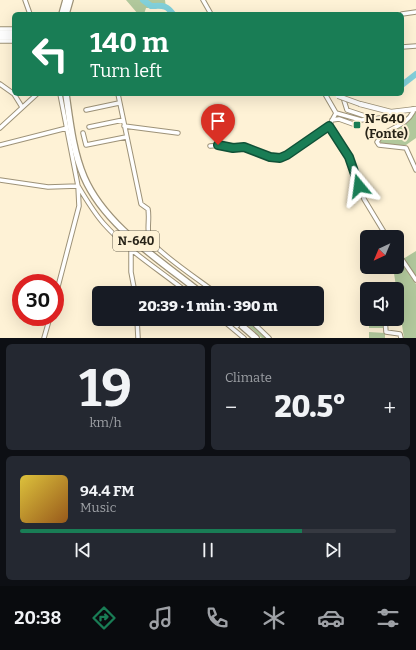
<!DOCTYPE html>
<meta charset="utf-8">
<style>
:root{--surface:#171b24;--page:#242831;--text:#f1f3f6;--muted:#9ea1a6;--line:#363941;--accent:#197d55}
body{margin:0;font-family:Bitter,serif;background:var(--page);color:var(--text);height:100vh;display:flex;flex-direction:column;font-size:15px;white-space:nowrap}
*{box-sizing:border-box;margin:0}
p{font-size:13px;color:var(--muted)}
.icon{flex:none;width:22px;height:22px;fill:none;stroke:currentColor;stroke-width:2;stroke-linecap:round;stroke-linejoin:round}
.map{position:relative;height:338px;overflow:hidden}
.panel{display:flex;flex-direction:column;gap:6px;padding:6px;background:#0d0f14;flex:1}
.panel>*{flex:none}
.hud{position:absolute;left:12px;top:12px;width:392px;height:84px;border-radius:6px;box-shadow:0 4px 16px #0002;background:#197d55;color:#fff;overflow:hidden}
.needle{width:26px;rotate:224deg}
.fabs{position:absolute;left:360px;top:230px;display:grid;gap:8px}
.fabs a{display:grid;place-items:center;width:44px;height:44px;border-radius:6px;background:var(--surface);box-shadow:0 4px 16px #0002;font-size:20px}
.speed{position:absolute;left:12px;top:274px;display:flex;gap:8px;font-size:20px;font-weight:700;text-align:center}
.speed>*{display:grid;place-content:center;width:52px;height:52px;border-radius:50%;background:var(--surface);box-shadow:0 4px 16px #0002;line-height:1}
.speed .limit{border:6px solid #d22;background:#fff;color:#111}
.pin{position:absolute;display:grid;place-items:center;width:34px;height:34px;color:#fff;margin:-41px -17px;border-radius:50% 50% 50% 0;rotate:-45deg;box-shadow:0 0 4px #0007}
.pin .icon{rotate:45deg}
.me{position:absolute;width:44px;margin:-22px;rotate:344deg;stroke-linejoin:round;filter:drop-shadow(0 0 3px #0008)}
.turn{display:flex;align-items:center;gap:14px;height:84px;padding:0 12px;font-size:18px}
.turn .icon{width:52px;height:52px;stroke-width:2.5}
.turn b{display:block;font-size:28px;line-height:34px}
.big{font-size:30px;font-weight:800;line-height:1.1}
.panel .card{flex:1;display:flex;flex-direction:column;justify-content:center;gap:6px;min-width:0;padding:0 14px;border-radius:6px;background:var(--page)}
.panel .dial{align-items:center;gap:0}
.dial b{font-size:52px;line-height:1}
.song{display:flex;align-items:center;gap:12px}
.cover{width:48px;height:48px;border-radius:6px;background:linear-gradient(135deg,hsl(50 70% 55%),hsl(30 70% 35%))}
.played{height:4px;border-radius:2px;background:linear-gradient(90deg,var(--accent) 75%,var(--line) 75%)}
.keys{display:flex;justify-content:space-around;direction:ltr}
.heat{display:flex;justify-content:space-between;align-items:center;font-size:22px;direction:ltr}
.panel .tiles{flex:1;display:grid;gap:6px;grid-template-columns:1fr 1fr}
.card:last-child{grid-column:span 2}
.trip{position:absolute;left:92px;top:286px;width:232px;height:40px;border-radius:6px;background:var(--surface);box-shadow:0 4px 16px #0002;font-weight:800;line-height:40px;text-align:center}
.tabs{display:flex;height:64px;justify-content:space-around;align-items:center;background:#090b0e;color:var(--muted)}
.tabs .icon{width:28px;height:28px}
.tabs .active{color:var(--accent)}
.tabs b{font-size:18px;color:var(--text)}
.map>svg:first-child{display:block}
.green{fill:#b1c89c}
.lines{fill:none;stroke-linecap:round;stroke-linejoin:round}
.river{stroke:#82d0da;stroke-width:6}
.minor-casing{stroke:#9d9278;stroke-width:5.5}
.major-casing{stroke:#9d9278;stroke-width:6}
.highway-casing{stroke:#9d9278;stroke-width:8}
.minor{stroke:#fff;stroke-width:3.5}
.major{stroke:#fff;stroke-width:4.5}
.highway{stroke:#fff;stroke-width:5.5}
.minor-bridge-casing{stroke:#9d9278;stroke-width:5.5;stroke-linecap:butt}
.major-bridge-casing{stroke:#9d9278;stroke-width:6;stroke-linecap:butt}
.minor-bridge{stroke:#fff;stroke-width:3.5}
.major-bridge{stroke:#fff;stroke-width:4.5}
.route-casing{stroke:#105137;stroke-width:10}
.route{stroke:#197d55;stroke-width:7}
.poi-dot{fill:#197d55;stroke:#fef2d6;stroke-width:1.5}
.labels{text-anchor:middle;stroke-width:4;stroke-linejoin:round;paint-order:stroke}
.shield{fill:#fef2d6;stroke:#686252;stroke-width:1}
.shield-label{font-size:12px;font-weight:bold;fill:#282419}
.poi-label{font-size:13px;font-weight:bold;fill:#282419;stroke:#fef2d6;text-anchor:start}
</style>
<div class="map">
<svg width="416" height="338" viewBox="0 0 416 338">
<rect width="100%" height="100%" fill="#fef2d6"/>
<path class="green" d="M126,0H165L166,8H146L144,14H138Z
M414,111H416V138L406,145H383L380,142C383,129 402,128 410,120C412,118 413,114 414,111Z
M416,251V275L415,276L403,259Z
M398,258L416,284V338H404L393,267H397Z
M244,320L253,324L267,338H262L243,321Z
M369,322L384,323V328H369Z
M369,332L385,333V338H369Z"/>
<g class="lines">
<path class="river" d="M143,0L151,6C162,6 166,4 173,14
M402,85L416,74"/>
<defs>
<path id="minor" d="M25,0L30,14
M203,0L211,14
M402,14L416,12
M0,29H14
M0,41H14
M402,47L416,46
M0,84L14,94L22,107
M60,94L78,186C86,199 94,213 104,224C128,251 161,271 188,293
M118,94L141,204L148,209C150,219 146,232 150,240C158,253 202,282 216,293
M325,94L336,113
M342,94L347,110L368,117L370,119
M413,109V112C405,128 385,127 377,142L379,145L406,148L416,170
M86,110L119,103
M336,113L330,124V128L349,157L364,199L387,237
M336,113L361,120L389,117L401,112
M332,120L339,119L353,124L359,120
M124,126L178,133
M89,127L123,120
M0,128L37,94
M83,133L86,145L126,137
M0,145L67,128
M210,146C218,145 224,147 232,148C236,148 241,147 245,147C260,150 270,161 287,155L329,125
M0,180L48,187L78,186L79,206L55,298
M131,248V272L135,293
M397,252L416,280
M137,319L138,338
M221,319L244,338
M249,319L269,338
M385,319L386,332L400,334L401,338
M44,338L50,317"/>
<path id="major" d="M360,104L391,112L416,109"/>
<path id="highway" d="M62,14L66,0
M66,14L70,0
M0,33H14
M0,37H14
M66,94C70,122 73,151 84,177C105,226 160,260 201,293
M234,319L256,338"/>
</defs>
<use href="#minor" class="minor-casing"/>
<use href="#major" class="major-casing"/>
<use href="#highway" class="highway-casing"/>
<use href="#minor" class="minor"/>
<use href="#major" class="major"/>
<use href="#highway" class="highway"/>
<defs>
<path id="minor-bridge" d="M237,326L242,319"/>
<path id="major-bridge" d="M338,96L360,104"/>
</defs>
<use href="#minor-bridge" class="minor-bridge-casing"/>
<use href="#major-bridge" class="major-bridge-casing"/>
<use href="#minor-bridge" class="minor-bridge"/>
<use href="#major-bridge" class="major-bridge"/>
</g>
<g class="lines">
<defs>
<path id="route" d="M218,145L233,148L244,147L270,157L280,158L287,155L329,126L349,157L359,186"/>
</defs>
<use href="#route" class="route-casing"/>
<use href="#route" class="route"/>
</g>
<rect class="poi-dot" x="353" y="121" width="8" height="8" rx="2"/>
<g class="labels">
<rect class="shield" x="113" y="231" width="46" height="20" rx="3"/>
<g class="shield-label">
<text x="136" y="245">N-640</text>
</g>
<g class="poi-label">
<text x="365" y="123">N-640<tspan x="365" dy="15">(Fonte)</tspan></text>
</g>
</g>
</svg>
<div class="fabs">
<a><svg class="needle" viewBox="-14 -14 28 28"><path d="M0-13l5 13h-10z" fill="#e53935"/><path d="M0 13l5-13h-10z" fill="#9ea1a6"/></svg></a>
<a><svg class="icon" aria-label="sound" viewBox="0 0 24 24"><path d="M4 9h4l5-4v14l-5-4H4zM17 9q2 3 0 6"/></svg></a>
</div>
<div class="speed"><div class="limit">30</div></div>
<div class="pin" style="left:218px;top:145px;background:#d93025"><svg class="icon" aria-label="arrive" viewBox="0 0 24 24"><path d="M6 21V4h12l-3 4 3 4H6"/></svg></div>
<svg class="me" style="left:359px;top:186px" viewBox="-20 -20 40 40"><path d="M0-17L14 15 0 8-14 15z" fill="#197d55" stroke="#fff" stroke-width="4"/></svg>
<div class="trip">20:39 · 1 min · 390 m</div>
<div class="hud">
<div class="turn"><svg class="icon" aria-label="left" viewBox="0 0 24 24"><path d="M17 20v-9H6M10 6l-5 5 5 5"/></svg><div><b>140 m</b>Turn left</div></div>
</div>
</div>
<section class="panel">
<div class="tiles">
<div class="card dial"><b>19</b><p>km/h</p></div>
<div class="card"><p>Climate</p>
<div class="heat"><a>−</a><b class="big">20.5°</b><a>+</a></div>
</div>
<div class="card">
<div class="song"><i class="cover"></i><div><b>94.4 FM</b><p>Music</p></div></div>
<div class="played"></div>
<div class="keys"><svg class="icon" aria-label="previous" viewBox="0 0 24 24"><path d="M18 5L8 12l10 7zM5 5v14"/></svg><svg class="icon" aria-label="pause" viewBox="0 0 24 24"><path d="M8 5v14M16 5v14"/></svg><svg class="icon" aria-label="next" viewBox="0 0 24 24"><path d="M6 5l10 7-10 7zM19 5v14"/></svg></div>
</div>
</div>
</section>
<nav class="tabs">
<b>20:38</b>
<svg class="icon active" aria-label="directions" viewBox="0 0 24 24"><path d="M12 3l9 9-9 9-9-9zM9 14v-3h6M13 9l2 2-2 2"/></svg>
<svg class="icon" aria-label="music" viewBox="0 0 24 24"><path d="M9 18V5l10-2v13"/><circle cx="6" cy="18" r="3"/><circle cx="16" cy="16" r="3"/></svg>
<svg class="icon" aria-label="phone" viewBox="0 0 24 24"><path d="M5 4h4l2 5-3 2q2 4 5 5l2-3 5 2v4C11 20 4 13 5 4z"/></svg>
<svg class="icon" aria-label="climate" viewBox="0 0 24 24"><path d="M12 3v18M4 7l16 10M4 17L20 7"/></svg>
<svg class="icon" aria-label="car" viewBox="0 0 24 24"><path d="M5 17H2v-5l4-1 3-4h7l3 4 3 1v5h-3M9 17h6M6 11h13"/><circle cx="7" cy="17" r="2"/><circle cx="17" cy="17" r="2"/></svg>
<svg class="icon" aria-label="filters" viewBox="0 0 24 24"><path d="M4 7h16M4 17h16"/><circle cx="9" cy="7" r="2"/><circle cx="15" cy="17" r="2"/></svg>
</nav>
